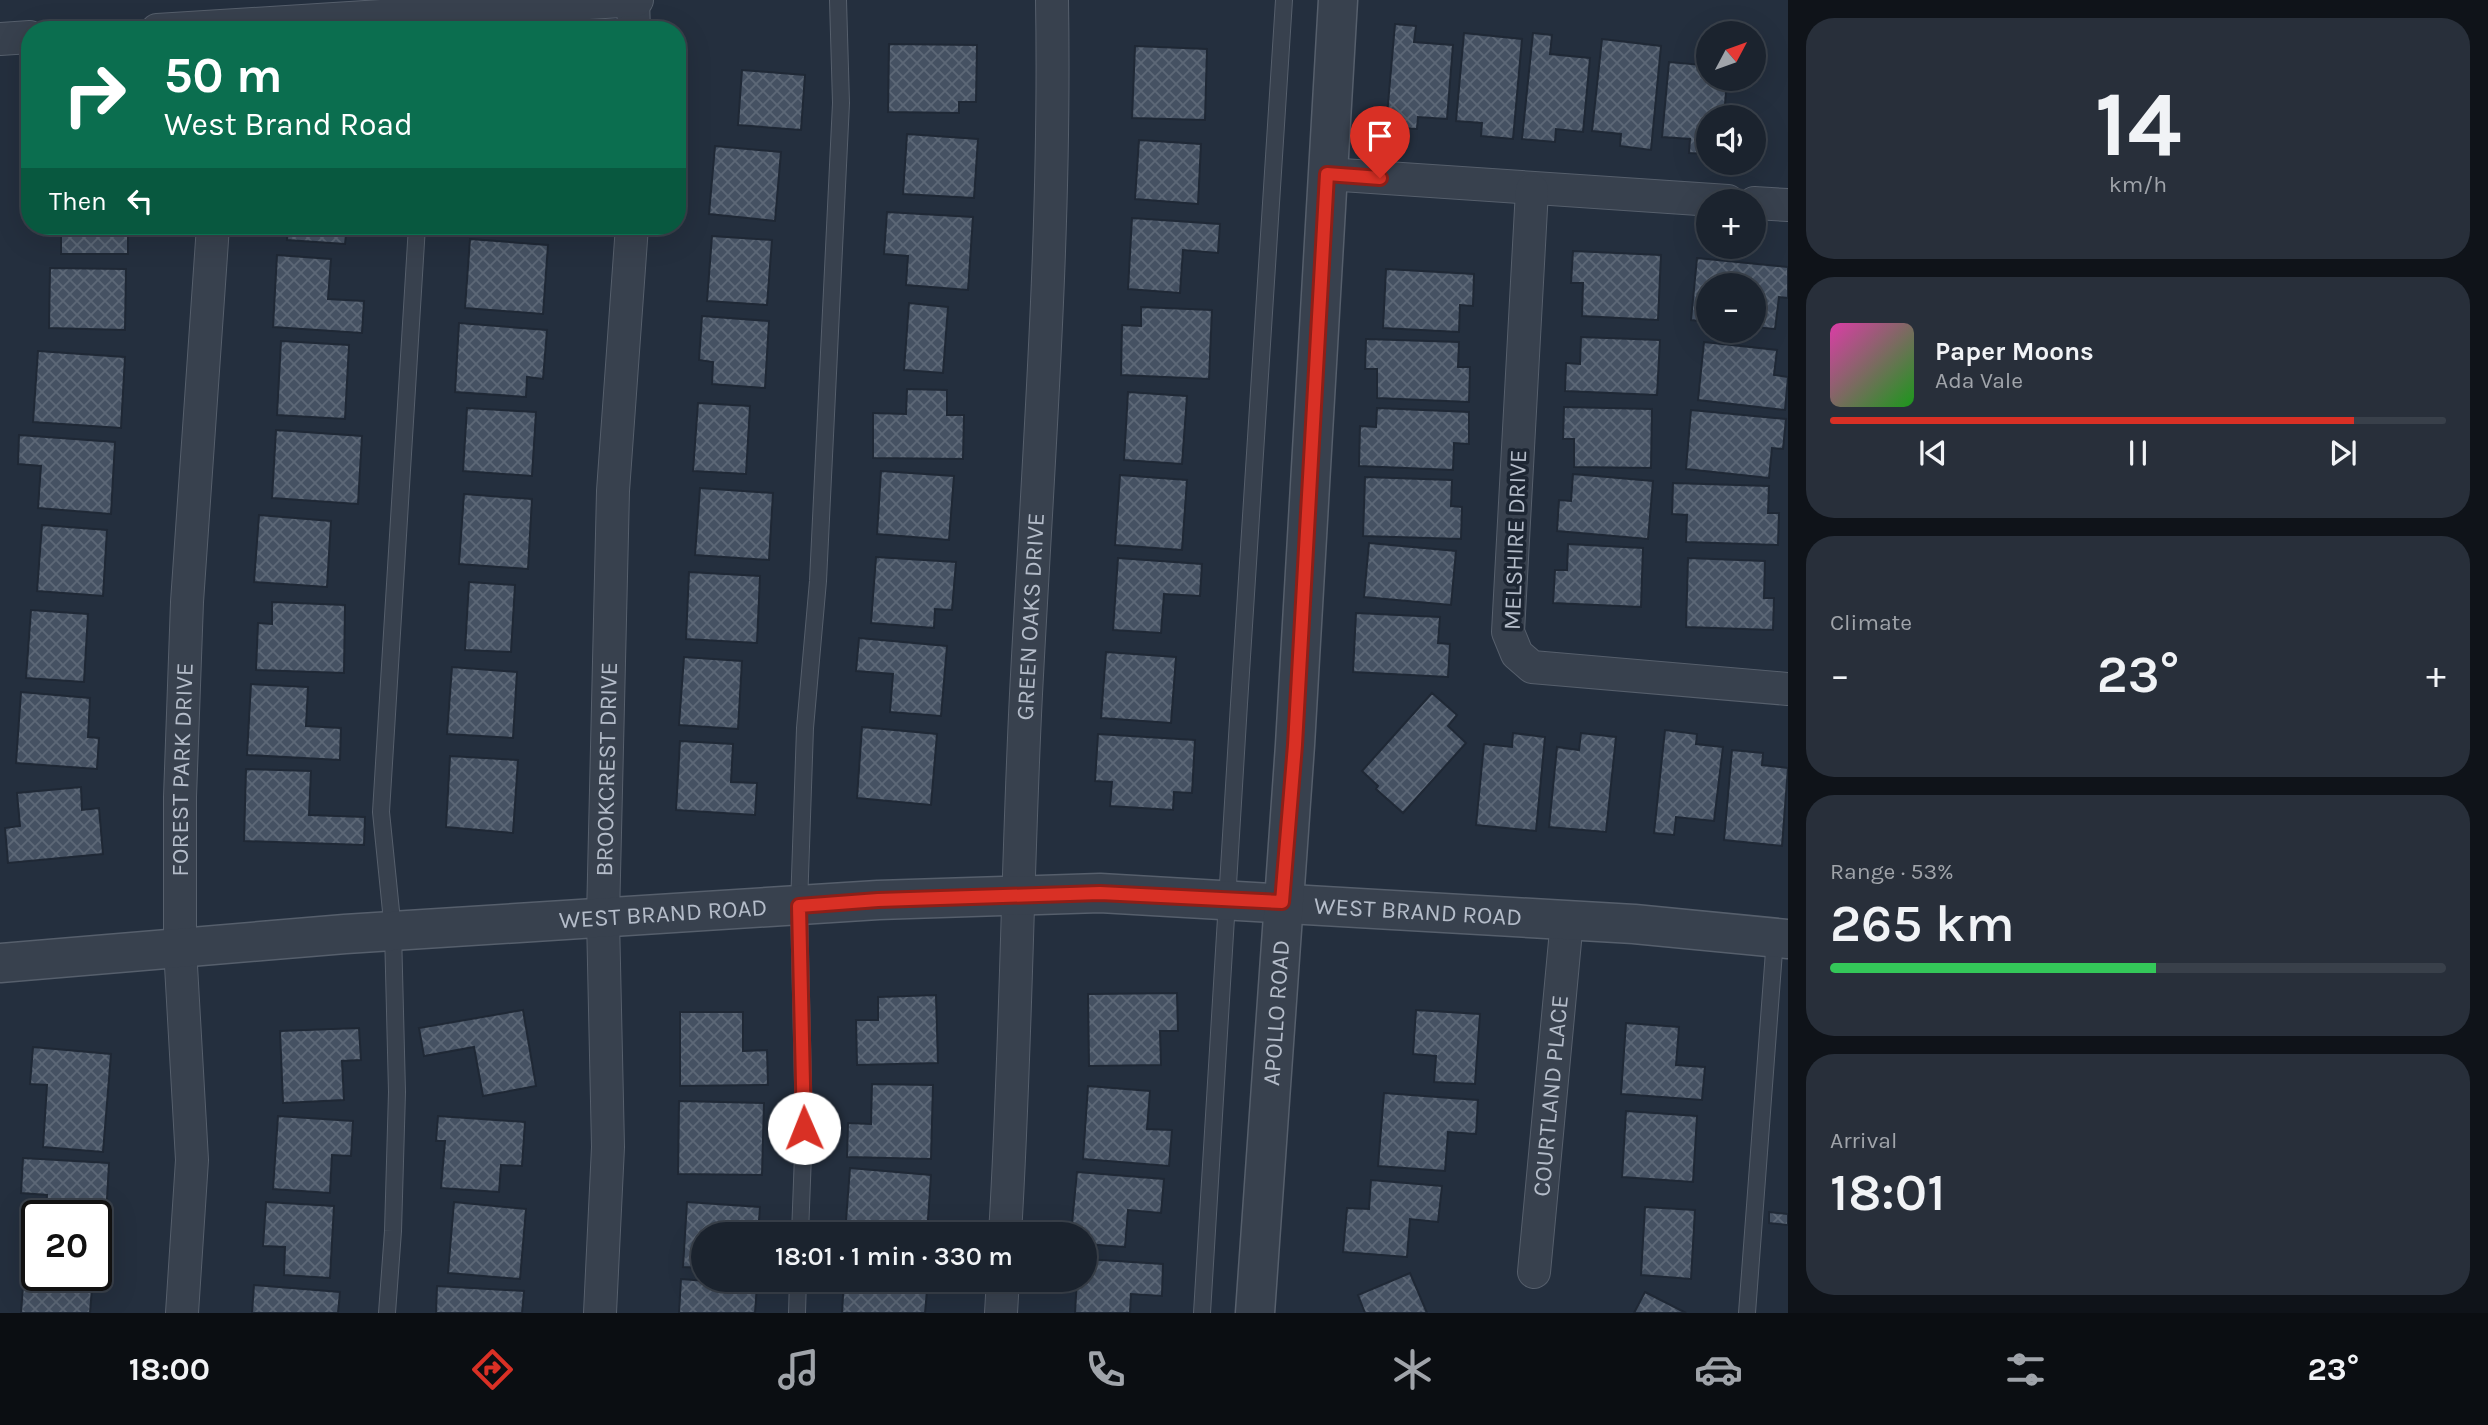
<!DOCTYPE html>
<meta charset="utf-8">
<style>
:root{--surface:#1b232e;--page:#282f3a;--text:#f1f3f6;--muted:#a0a4aa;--line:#39404a;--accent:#d93025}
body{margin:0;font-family:Karla,sans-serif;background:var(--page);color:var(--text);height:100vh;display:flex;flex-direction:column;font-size:26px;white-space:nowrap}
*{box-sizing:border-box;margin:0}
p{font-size:23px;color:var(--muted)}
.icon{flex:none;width:38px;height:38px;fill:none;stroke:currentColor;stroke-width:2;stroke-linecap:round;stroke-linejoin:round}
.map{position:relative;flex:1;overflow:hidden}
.panel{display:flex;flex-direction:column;gap:18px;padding:18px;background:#0f1319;width:700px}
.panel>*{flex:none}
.guide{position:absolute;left:21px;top:21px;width:665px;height:214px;border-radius:28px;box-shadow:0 7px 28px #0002,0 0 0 2px var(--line);background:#0b6e4f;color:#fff;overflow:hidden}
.needle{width:46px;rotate:49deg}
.controls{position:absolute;left:1696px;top:21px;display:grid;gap:14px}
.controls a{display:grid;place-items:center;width:70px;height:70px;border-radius:50%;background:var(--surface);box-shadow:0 7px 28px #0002,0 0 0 2px var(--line);font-size:35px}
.speed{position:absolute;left:21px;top:1200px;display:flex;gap:14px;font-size:35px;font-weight:700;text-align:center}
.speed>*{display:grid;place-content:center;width:91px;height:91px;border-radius:50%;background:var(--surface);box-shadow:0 7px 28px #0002,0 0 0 2px var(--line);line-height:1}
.speed .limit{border:4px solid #111;border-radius:10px;background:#fff;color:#111}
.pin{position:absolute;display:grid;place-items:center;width:60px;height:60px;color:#fff;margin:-72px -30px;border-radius:50% 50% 50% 0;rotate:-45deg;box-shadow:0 0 7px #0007}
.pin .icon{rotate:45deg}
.me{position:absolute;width:77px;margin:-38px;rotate:359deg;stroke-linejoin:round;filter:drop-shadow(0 0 5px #0008)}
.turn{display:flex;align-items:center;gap:24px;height:147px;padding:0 28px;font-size:32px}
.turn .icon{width:91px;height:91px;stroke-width:2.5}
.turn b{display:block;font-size:49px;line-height:60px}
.then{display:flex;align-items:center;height:66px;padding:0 28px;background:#0003;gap:14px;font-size:26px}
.big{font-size:52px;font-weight:600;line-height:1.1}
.panel .card{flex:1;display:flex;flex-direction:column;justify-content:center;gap:10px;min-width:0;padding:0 24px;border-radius:28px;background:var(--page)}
.panel .dial{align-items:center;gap:0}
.dial b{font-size:91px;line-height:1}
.song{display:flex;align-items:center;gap:21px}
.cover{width:84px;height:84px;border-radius:10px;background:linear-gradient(135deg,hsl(320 70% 55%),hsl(120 70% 35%))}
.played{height:7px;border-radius:4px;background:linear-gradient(90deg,var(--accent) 85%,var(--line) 85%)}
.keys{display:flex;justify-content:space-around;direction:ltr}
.heat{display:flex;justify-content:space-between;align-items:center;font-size:38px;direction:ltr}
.charge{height:10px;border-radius:5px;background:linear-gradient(90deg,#34c759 53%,var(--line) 0)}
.trip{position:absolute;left:691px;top:1222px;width:406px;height:70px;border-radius:35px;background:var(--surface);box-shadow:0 7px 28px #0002,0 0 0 2px var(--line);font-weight:600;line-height:70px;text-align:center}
.tab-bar{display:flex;height:112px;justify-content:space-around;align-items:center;background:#0b0e12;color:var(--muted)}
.tab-bar .icon{width:49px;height:49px}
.tab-bar .active{color:var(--accent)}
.tab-bar b{font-size:32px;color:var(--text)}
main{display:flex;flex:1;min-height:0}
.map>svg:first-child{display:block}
.building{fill:url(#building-cross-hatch);stroke:#1f2835;stroke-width:2}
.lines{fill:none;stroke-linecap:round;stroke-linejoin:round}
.service-casing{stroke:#565f6c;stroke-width:18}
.minor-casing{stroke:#565f6c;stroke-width:34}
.tertiary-casing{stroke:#565f6c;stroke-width:41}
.service{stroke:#38414e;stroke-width:16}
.minor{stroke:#38414e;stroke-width:32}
.tertiary{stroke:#38414e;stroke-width:38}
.route-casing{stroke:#8d1f18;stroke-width:18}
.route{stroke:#d93025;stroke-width:12}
.labels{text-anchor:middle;stroke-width:7;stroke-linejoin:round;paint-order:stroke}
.street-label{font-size:24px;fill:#b4bcc9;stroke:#1d2633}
</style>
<main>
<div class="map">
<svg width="1788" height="1313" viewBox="0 0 1788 1313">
<defs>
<pattern id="building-cross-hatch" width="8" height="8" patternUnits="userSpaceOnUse" patternTransform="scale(1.75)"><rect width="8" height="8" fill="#455162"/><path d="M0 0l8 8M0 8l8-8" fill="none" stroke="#5d6877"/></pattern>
</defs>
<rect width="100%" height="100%" fill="#242f3e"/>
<path class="building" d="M1395,24L1416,26L1414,42L1453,45L1447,119L1418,117L1417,129L1386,127Z
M1464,33L1522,39L1513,139L1481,136L1482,123L1456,121Z
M1533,33L1552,35L1550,54L1590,58L1583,132L1556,129L1555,142L1522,139Z
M1602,39L1661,46L1651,150L1620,146L1621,134L1592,131Z
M889,44L977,45L976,102H959V113L888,112Z
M1135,46L1207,49L1205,120L1132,118Z
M1704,49L1708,50V79H1727L1724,117H1708V154L1689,153L1690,139L1662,137L1669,62L1702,65Z
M742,70L805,75L801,130L738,125Z
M907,134L978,139L974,198L903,194Z
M1139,140L1201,144L1198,204L1135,199Z
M715,146L781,152L775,221L709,214Z
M887,212L973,217L968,290L906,285L908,256L884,254Z
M1132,218L1220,224L1218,253L1183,250L1180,293L1128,289Z
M61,226H128V254H61Z
M288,226H347L345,244L287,240Z
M487,226H554V228Z
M712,236L772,240L767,305L707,301Z
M470,239L548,245L543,314L465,308Z
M1573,251L1661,255L1658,320L1582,316L1583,283H1571Z
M277,255L331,259L328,299L364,301L362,333L273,327Z
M1697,258L1788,267V298L1779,297L1775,329L1754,327V285H1708V322L1691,320Z
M50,268L126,269L125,330L49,328Z
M1386,269L1474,274L1473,306L1460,305L1459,332L1383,328Z
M909,303L948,307L943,373L904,370Z
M1141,307L1212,310L1209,379L1121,375L1122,325L1141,326Z
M702,316L769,321L765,388L712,384L713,362L699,360Z
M459,323L547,330L543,379L527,377L526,397L455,392Z
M1581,337L1660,340L1657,395L1565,391L1566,363L1580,364Z
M1366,339L1459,342L1458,367H1470L1469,402L1377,398V369H1365Z
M281,341L349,345L345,419L277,415Z
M1704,342L1777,350L1774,375L1788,377L1785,410L1698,400Z
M38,351L125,357L121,428L33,422Z
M907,389L947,390V415H964L963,459L873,458V413L906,414Z
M1128,392L1187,396L1182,464L1124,460Z
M698,403L750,406L746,474L693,471Z
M1564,407L1652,409L1651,468L1574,467V439H1563Z
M467,408L536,412L532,476L463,471Z
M1377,408L1469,412V444L1454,443L1453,470L1359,466L1360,426L1376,427Z
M1691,410L1786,419L1783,449L1772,448L1769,478L1686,469Z
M276,430L362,436L358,504L272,498Z
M19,435L115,442L111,514L38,508L41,466L18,464Z
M881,471L954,476L949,540L877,534Z
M1573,474L1653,481L1648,539L1557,531L1559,500L1571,501Z
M1120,475L1187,480L1182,550L1115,545Z
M1365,477L1452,480L1451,506L1462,507L1461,539L1363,536Z
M1673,483L1769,486L1768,513H1779L1778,545L1686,542L1687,515L1672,514Z
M700,488L773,493L769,560L695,555Z
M464,494L532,499L528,569L459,564Z
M259,515L331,521L327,587L254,582Z
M42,525L107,530L103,596L37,591Z
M1369,543L1456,551L1451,605L1364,597Z
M1568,544L1643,548L1641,607L1553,603L1555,570H1567Z
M876,557L956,562L952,610L935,609L934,628L871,623Z
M1118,558L1202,564L1200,596L1164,594L1161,633L1113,630Z
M1688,558L1765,561L1764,598H1774L1773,630L1686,627Z
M689,572L760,576L757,643L686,639Z
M469,582L515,585L511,652L465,650Z
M272,602L345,605L344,673L256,670L258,623L272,624Z
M31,610L88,614L84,682L26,678Z
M1356,613L1440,617L1438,643L1450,644L1448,677L1353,672Z
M859,638L947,646L941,716L890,712L893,674L856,671Z
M1106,652L1176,657L1171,723L1101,718Z
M684,657L742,661L738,729L679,725Z
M452,667L517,672L513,738L447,734Z
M251,684L308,687L306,726L341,728L340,760L247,755Z
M21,692L90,698L88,737L99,738L97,769L16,763Z
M1432,693L1457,715L1448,726L1466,743L1403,813L1376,789L1378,786L1362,771Z
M862,727L937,734L931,805L857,798Z
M1665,730L1697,734L1696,744L1723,747L1714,821L1676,817L1674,835L1654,833Z
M1513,733L1545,737L1536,831L1476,825L1484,744L1512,747Z
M1581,733L1616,737L1606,832L1549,827L1557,747L1579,750Z
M1098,734L1195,740L1192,793L1174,792L1173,810L1110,806L1112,782L1095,781Z
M680,741L733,744L731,782L757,783L755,815L676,810Z
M1732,750L1763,753L1762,765L1788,768L1782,846L1724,840Z
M450,756L518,760L513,833L446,827Z
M246,769L311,771L309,815L365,817L364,845L244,841Z
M81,787L82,810L99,808L103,854L8,863L5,828L20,826L17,793Z
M1177,993L1178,1031H1160L1161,1065L1089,1066L1088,994Z
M936,995L938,1063L857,1065L856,1020H878V997Z
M523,1010L536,1086L483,1096L474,1047L424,1056L419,1028Z
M1416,1010L1480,1014L1475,1084L1434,1082L1436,1056L1413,1054Z
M680,1012H743V1051L767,1050L768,1085L680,1086Z
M1626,1023L1679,1027L1676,1065L1705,1067L1702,1100L1621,1094Z
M359,1028L361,1060L342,1061L344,1100L283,1103L280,1031Z
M33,1047L111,1054L103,1152L43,1147L47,1085L30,1084Z
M872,1084L933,1085L931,1159L847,1157L848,1123L871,1124Z
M1088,1086L1150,1091L1147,1129L1172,1130L1169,1166L1083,1159Z
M1384,1093L1478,1100L1476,1134L1448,1132L1445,1171L1378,1166Z
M679,1101L764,1103L762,1175L678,1174Z
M1626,1111L1697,1116L1693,1182L1622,1177Z
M278,1116L353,1121L351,1156L332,1155L330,1193L273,1189Z
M438,1116L525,1122L522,1166L501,1165L499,1192L441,1188L445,1141H436Z
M23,1158L109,1163L105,1235H96V1216H46L47,1195L21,1193Z
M850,1168L931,1175L927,1234H845Z
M1077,1172L1164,1179L1161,1213L1128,1210L1125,1247L1085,1244V1234H1071Z
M1371,1180L1442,1186L1438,1222L1410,1219L1407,1257L1343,1252L1347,1208L1369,1209Z
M266,1202L334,1206L330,1278L284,1275L285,1247L263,1246Z
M454,1202L526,1209L520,1279L448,1273Z
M687,1202L760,1207L758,1234H704V1268L683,1267Z
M1645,1207L1695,1210L1691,1279L1641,1275Z
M1769,1212L1788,1214V1225L1769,1223Z
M26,1246H37V1276H93L90,1313H21Z
M1085,1259L1163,1264L1162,1296L1131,1294L1130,1313H1075L1077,1279H1085Z
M1410,1273L1427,1313H1365L1358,1295Z
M681,1279L757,1285L755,1313H679Z
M844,1279H928L925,1313H842Z
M254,1285L340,1292L338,1313H252Z
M437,1286L524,1291L522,1313H436Z
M1645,1292L1686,1313H1634Z"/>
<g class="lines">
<defs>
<path id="service" d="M800,1234L804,1128L799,906L805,728L818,581L841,103L838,0
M387,1313L393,1231L397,1092L393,931L381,812L417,226
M797,1313L798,1279
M1202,1313C1229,875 1254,438 1284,0
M1747,1313L1775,938"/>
<g id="minor">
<path d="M633,0L634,30"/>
<path d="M157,30L637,0"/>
<path d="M0,39L30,37"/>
<path d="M1327,174L1728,201"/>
<path d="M1532,190L1508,632L1517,654L1532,667L1788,689"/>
<path d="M1754,203L1788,205"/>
<path id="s1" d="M1005,1234C1016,1054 1017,874 1026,694C1038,463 1056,231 1052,0"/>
<path id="s2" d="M1534,1272L1567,920"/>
<path id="s3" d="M182,1313L192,1160L180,948V797L187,602L213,226"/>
<path id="s4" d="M600,1313L608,1147L603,918L613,491L632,226"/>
<path d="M1001,1313L1003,1279"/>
</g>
<g id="tertiary">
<path id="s5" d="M0,963L345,934L878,900L1100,893L1634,924L1788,939"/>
<path id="s6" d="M1255,1313L1295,745L1338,0"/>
</g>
</defs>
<use href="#service" class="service-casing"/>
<use href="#minor" class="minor-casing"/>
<use href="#tertiary" class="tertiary-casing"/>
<use href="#service" class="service"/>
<use href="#minor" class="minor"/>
<use href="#tertiary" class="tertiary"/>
</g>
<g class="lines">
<defs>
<path id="route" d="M804,1128L799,906L878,900L1100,893L1282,902L1295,745L1327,174L1380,178"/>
</defs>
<use href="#route" class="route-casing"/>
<use href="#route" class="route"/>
</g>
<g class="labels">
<g class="street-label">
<text transform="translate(1515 540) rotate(-88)" y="8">MELSHIRE DRIVE</text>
<text dy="8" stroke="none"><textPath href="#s1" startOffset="618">GREEN OAKS DRIVE</textPath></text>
<text dy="8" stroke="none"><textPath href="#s3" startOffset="544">FOREST PARK DRIVE</textPath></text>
<text dy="8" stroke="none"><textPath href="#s4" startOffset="544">BROOKCREST DRIVE</textPath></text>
<text dy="8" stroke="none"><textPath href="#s5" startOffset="1421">WEST BRAND ROAD</textPath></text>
<text dy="8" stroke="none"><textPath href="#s5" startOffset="665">WEST BRAND ROAD</textPath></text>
<text dy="8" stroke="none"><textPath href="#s6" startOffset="301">APOLLO ROAD</textPath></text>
<text dy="8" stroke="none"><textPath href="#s2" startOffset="177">COURTLAND PLACE</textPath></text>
</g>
</g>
</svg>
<div class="controls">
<a><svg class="needle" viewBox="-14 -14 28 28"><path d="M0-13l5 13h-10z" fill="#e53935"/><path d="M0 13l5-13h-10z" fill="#a0a4aa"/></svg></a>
<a><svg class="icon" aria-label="sound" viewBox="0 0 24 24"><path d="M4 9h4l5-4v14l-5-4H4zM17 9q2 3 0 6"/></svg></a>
<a>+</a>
<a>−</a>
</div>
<div class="speed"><div class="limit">20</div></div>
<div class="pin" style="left:1380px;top:178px;background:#d93025"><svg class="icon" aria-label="arrive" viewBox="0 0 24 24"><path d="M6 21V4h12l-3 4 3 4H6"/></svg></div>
<svg class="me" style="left:804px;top:1128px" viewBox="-20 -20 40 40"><circle r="19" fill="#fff"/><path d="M0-13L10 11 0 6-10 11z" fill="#d93025"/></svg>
<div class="trip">18:01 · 1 min · 330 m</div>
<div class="guide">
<div class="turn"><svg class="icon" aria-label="right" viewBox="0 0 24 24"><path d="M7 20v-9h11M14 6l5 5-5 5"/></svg><div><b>50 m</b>West Brand Road</div></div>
<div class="then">Then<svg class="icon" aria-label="left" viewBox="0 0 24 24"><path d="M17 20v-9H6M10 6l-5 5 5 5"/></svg></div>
</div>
</div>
<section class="panel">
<div class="card dial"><b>14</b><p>km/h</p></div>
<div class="card">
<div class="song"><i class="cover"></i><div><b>Paper Moons</b><p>Ada Vale</p></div></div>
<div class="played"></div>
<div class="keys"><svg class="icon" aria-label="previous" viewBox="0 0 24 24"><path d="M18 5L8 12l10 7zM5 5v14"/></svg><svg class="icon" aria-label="pause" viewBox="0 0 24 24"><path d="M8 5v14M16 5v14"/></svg><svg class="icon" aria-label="next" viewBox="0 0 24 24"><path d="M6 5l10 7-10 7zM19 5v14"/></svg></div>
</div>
<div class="card"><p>Climate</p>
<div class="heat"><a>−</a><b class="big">23°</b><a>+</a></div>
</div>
<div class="card"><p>Range · 53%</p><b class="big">265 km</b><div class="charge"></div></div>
<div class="card"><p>Arrival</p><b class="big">18:01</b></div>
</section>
</main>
<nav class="tab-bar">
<b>18:00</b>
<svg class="icon active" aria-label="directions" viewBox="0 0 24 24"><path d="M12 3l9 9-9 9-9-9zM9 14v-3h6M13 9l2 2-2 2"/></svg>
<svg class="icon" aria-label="music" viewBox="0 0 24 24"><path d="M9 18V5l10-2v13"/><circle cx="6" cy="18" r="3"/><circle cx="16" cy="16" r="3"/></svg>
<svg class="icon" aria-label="phone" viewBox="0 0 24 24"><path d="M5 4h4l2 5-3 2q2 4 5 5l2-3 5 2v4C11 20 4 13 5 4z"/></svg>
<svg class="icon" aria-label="climate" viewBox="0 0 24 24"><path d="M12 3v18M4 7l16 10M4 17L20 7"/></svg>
<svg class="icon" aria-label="car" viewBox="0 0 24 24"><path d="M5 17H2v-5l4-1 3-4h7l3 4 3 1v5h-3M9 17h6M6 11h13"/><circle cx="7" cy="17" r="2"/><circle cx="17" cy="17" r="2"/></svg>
<svg class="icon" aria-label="filters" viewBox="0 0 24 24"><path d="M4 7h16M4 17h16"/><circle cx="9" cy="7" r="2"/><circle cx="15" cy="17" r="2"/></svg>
<b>23°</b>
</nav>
